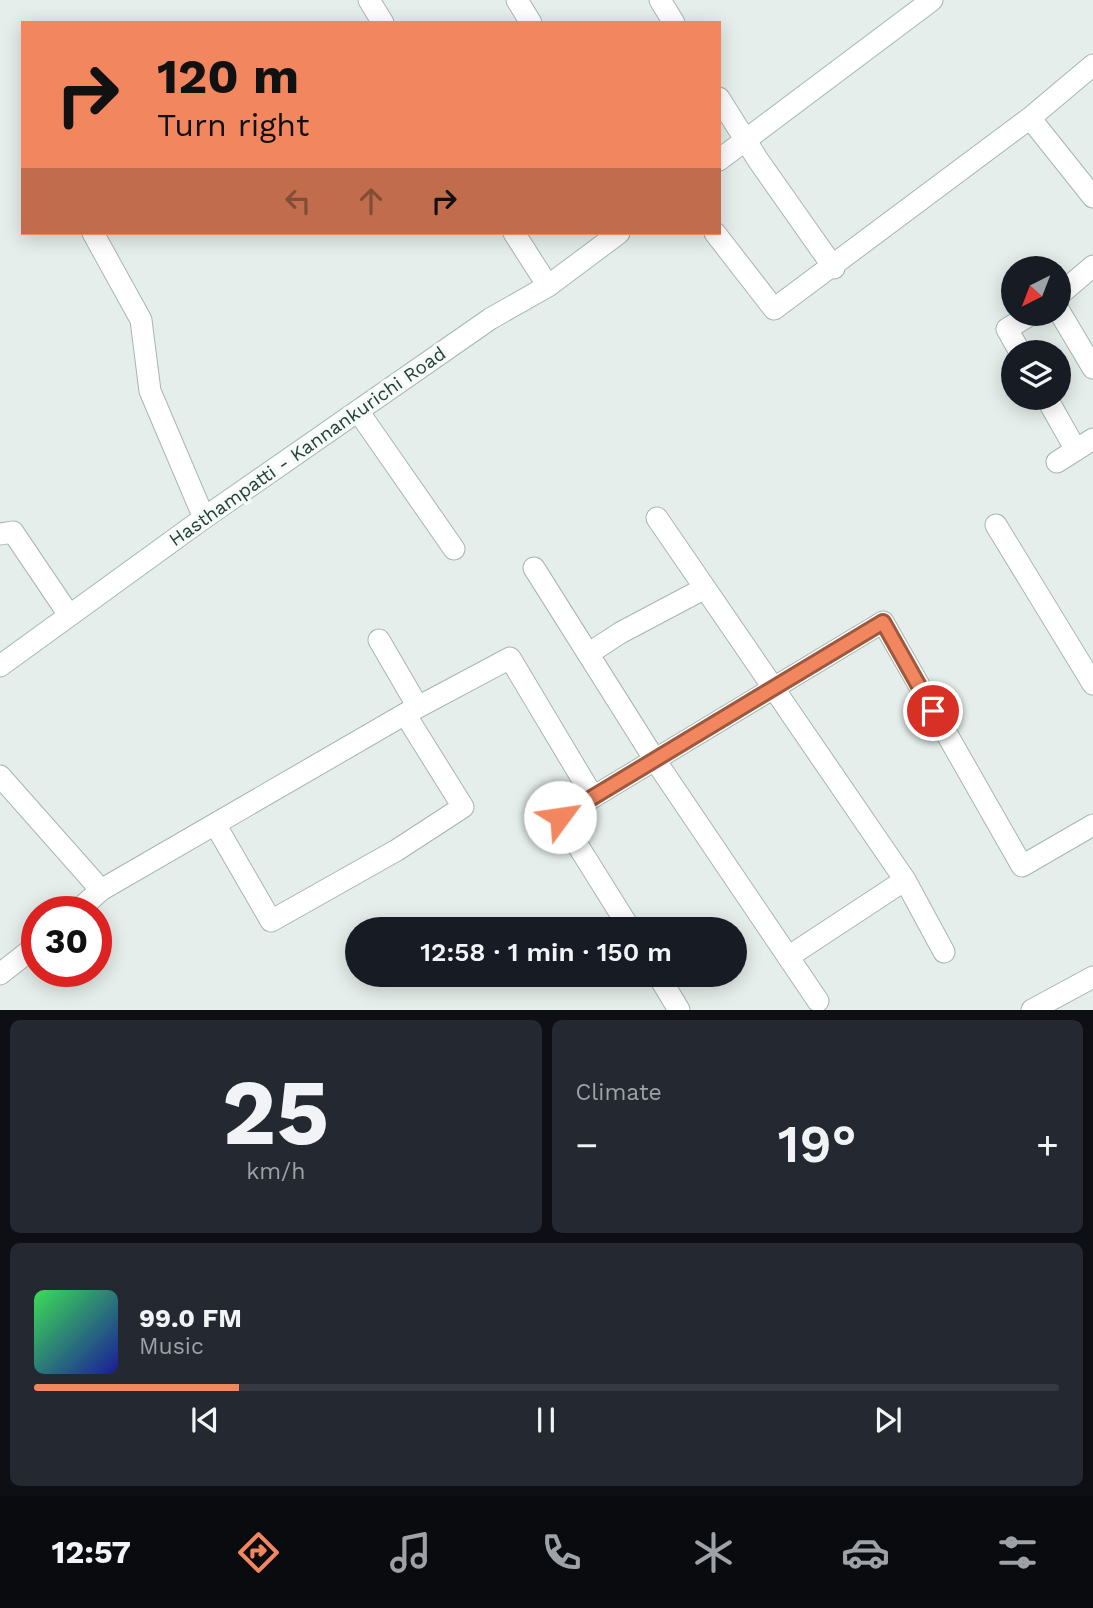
<!DOCTYPE html>
<meta charset="utf-8">
<style>
:root{--surface:#171b24;--page:#242831;--text:#f1f3f6;--muted:#9ea1a6;--line:#363941;--accent:#f2875f}
body{margin:0;font-family:"Work Sans",sans-serif;background:var(--page);color:var(--text);height:100vh;display:flex;flex-direction:column;font-size:26px;white-space:nowrap}
*{box-sizing:border-box;margin:0}
p{font-size:23px;color:var(--muted)}
.icon{flex:none;width:38px;height:38px;fill:none;stroke:currentColor;stroke-width:2;stroke-linecap:round;stroke-linejoin:round}
.map{position:relative;height:1010px;overflow:hidden}
.side{display:flex;flex-direction:column;gap:10px;padding:10px;background:#0d0f14;flex:1}
.side>*{flex:none}
.hud{position:absolute;left:21px;top:21px;width:700px;height:214px;border-radius:0px;box-shadow:0 4px 18px #0003;background:#f2875f;color:#111;overflow:hidden}
.needle{width:46px;rotate:222deg}
.buttons{position:absolute;left:1001px;top:256px;display:grid;gap:14px}
.buttons a{display:grid;place-items:center;width:70px;height:70px;border-radius:50%;background:var(--surface);box-shadow:0 4px 18px #0003;font-size:35px}
.speed{position:absolute;left:21px;top:896px;display:flex;gap:14px;font-size:35px;font-weight:700;text-align:center}
.speed>*{display:grid;place-content:center;width:91px;height:91px;border-radius:50%;background:var(--surface);box-shadow:0 4px 18px #0003;line-height:1}
.speed .limit{border:10px solid #d22;background:#fff;color:#111}
.pin{position:absolute;display:grid;place-items:center;width:60px;height:60px;color:#fff;margin:-30px;border:4px solid #fff;border-radius:50%;box-shadow:0 2px 7px #0007}
.me{position:absolute;width:77px;margin:-38px;rotate:59deg;stroke-linejoin:round;filter:drop-shadow(0 0 5px #0008)}
.turn{display:flex;align-items:center;gap:24px;height:147px;padding:0 21px;font-size:32px}
.turn .icon{width:91px;height:91px;stroke-width:2.5}
.turn b{display:block;font-size:49px;line-height:60px}
.lanes{display:flex;align-items:center;height:66px;padding:0 21px;background:#0003;justify-content:center;gap:35px;direction:ltr}
.lanes .off{opacity:.35}
.big{font-size:52px;font-weight:600;line-height:1.1}
.side .tile{flex:1;display:flex;flex-direction:column;justify-content:center;gap:10px;min-width:0;padding:0 24px;border-radius:10px;background:var(--page)}
.side .dial{align-items:center;gap:0}
.dial b{font-size:91px;line-height:1}
.song{display:flex;align-items:center;gap:21px}
.cover{width:84px;height:84px;border-radius:10px;background:linear-gradient(135deg,hsl(130 70% 55%),hsl(240 70% 35%))}
.played{height:7px;border-radius:4px;background:linear-gradient(90deg,var(--accent) 20%,var(--line) 20%)}
.keys{display:flex;justify-content:space-around;direction:ltr}
.heat{display:flex;justify-content:space-between;align-items:center;font-size:38px;direction:ltr}
.side .tiles{flex:1;display:grid;gap:10px;grid-template-columns:1fr 1fr}
.tile:last-child{grid-column:span 2}
.trip{position:absolute;left:345px;top:917px;width:402px;height:70px;border-radius:35px;background:var(--surface);box-shadow:0 4px 18px #0003;font-weight:600;line-height:70px;text-align:center}
.dock{display:flex;height:112px;justify-content:space-around;align-items:center;background:#090b0e;color:var(--muted)}
.dock .icon{width:49px;height:49px}
.dock .active{color:var(--accent)}
.dock b{font-size:32px;color:var(--text)}
.map>svg:first-child{display:block}
.lines{fill:none;stroke-linecap:round;stroke-linejoin:round}
.street-casing{stroke:#a7b6b1;stroke-width:23}
.secondary-casing{stroke:#a3bab2;stroke-width:23}
.street{stroke:#fff;stroke-width:21}
.secondary{stroke:#fff;stroke-width:21}
.route-casing{stroke:#9d583e;stroke-width:18}
.route{stroke:#f2875f;stroke-width:12}
.labels{text-anchor:middle;stroke-width:7;stroke-linejoin:round;paint-order:stroke}
.street-label{font-size:19px;fill:#244039;stroke:#f6faf8}
</style>
<div class="map">
<svg width="1093" height="1010" viewBox="0 0 1093 1010">
<rect width="100%" height="100%" fill="#e5eeea"/>
<g class="lines">
<defs>
<path id="street" d="M369,0L383,23
M517,0L531,23
M660,0L674,23
M719,98L758,160L834,268
M1030,118L1093,197
M93,233L141,320L150,391L204,518
M514,233L548,286
M715,233L774,309L1030,118L1093,65
M1059,295L1093,266
M1059,311L1093,368
M1020,352L1007,329L1033,313
M1046,397L1076,450
M358,411L454,549
M1057,462L1093,439
M657,518L905,880L944,952
M996,525L1093,684
M0,534L13,532L69,615
M534,568L655,760L818,1001
M379,640L418,707
M588,654L620,633L705,588
M0,776L101,890L405,714L510,658L593,797
M215,824L271,921L397,850L463,807L405,714
M76,912L101,890
M630,929L560,817L883,622L1022,866L1093,825
M788,957L905,880
M0,974L37,945
M658,975L679,1010
M1032,1010L1093,977"/>
<path id="secondary" d="M719,160L932,0
M0,666L204,518L490,319L548,286L619,233"/>
</defs>
<use href="#street" class="street-casing"/>
<use href="#secondary" class="secondary-casing"/>
<use href="#street" class="street"/>
<use href="#secondary" class="secondary"/>
</g>
<g class="lines">
<defs>
<path id="route" d="M560,817L883,622L933,711"/>
</defs>
<use href="#route" class="route-casing"/>
<use href="#route" class="route"/>
</g>
<g class="labels">
<g class="street-label">
<text transform="translate(307 446) rotate(-35)" y="7">Hasthampatti - Kannankurichi Road</text>
</g>
</g>
</svg>
<div class="buttons">
<a><svg class="needle" viewBox="-14 -14 28 28"><path d="M0-13l5 13h-10z" fill="#e53935"/><path d="M0 13l5-13h-10z" fill="#9ea1a6"/></svg></a>
<a><svg class="icon" aria-label="layers" viewBox="0 0 24 24"><path d="M12 4l9 5-9 5-9-5zM3 14l9 5 9-5"/></svg></a>
</div>
<div class="speed"><div class="limit">30</div></div>
<div class="pin" style="left:933px;top:711px;background:#d93025"><svg class="icon" aria-label="arrive" viewBox="0 0 24 24"><path d="M6 21V4h12l-3 4 3 4H6"/></svg></div>
<svg class="me" style="left:560px;top:817px" viewBox="-20 -20 40 40"><circle r="19" fill="#fff"/><path d="M0-13L10 11 0 6-10 11z" fill="#f2875f"/></svg>
<div class="trip">12:58 · 1 min · 150 m</div>
<div class="hud">
<div class="turn"><svg class="icon" aria-label="right" viewBox="0 0 24 24"><path d="M7 20v-9h11M14 6l5 5-5 5"/></svg><div><b>120 m</b>Turn right</div></div>
<div class="lanes"><svg class="icon off" aria-label="left" viewBox="0 0 24 24"><path d="M17 20v-9H6M10 6l-5 5 5 5"/></svg><svg class="icon off" aria-label="ahead" viewBox="0 0 24 24"><path d="M12 20V5M6 11l6-6 6 6"/></svg><svg class="icon" aria-label="right" viewBox="0 0 24 24"><path d="M7 20v-9h11M14 6l5 5-5 5"/></svg></div>
</div>
</div>
<section class="side">
<div class="tiles">
<div class="tile dial"><b>25</b><p>km/h</p></div>
<div class="tile"><p>Climate</p>
<div class="heat"><a>−</a><b class="big">19°</b><a>+</a></div>
</div>
<div class="tile">
<div class="song"><i class="cover"></i><div><b>99.0 FM</b><p>Music</p></div></div>
<div class="played"></div>
<div class="keys"><svg class="icon" aria-label="previous" viewBox="0 0 24 24"><path d="M18 5L8 12l10 7zM5 5v14"/></svg><svg class="icon" aria-label="pause" viewBox="0 0 24 24"><path d="M8 5v14M16 5v14"/></svg><svg class="icon" aria-label="next" viewBox="0 0 24 24"><path d="M6 5l10 7-10 7zM19 5v14"/></svg></div>
</div>
</div>
</section>
<nav class="dock">
<b>12:57</b>
<svg class="icon active" aria-label="directions" viewBox="0 0 24 24"><path d="M12 3l9 9-9 9-9-9zM9 14v-3h6M13 9l2 2-2 2"/></svg>
<svg class="icon" aria-label="music" viewBox="0 0 24 24"><path d="M9 18V5l10-2v13"/><circle cx="6" cy="18" r="3"/><circle cx="16" cy="16" r="3"/></svg>
<svg class="icon" aria-label="phone" viewBox="0 0 24 24"><path d="M5 4h4l2 5-3 2q2 4 5 5l2-3 5 2v4C11 20 4 13 5 4z"/></svg>
<svg class="icon" aria-label="climate" viewBox="0 0 24 24"><path d="M12 3v18M4 7l16 10M4 17L20 7"/></svg>
<svg class="icon" aria-label="car" viewBox="0 0 24 24"><path d="M5 17H2v-5l4-1 3-4h7l3 4 3 1v5h-3M9 17h6M6 11h13"/><circle cx="7" cy="17" r="2"/><circle cx="17" cy="17" r="2"/></svg>
<svg class="icon" aria-label="filters" viewBox="0 0 24 24"><path d="M4 7h16M4 17h16"/><circle cx="9" cy="7" r="2"/><circle cx="15" cy="17" r="2"/></svg>
</nav>
